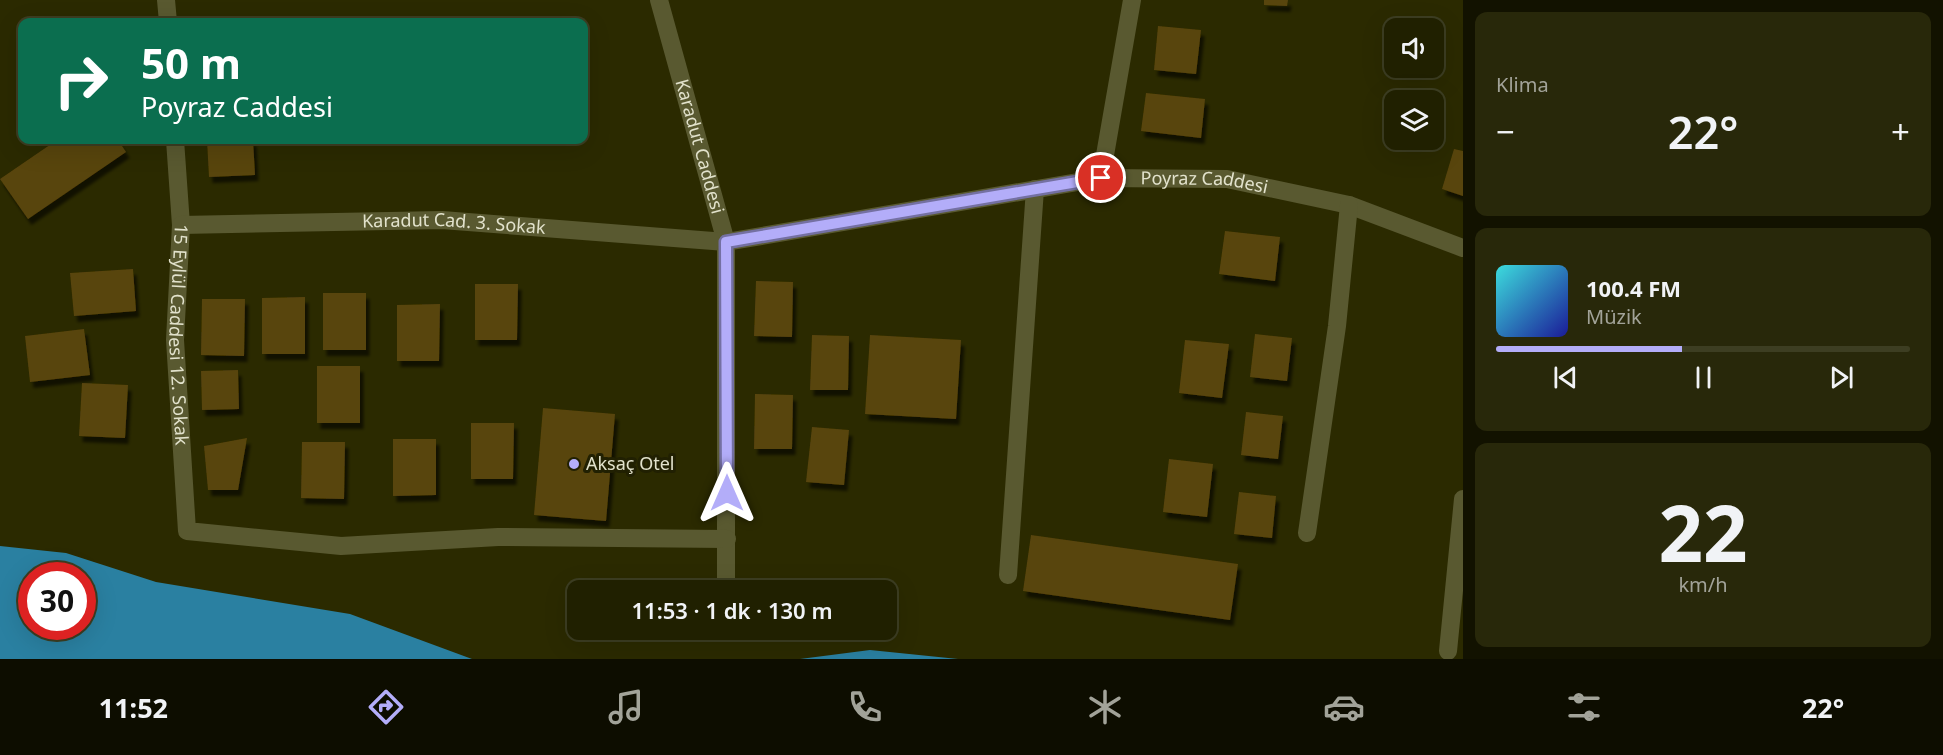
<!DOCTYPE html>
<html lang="tr">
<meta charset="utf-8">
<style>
:root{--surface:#202000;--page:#28280a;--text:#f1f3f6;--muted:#a2a399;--line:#3d3e22;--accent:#b3adf9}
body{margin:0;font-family:"Noto Sans",sans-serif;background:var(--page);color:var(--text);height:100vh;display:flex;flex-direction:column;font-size:22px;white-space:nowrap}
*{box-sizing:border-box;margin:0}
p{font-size:20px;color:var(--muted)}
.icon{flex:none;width:33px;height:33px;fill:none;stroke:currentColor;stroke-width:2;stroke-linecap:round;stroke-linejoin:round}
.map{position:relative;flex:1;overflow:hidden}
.details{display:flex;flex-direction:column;gap:12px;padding:12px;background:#121200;width:480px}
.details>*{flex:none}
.banner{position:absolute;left:18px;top:18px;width:570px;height:126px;border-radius:12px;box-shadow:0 6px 24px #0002,0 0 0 2px var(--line);background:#0b6e4f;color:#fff;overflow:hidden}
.tools{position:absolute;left:1384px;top:18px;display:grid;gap:12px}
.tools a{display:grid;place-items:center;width:60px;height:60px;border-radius:12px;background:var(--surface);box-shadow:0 6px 24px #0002,0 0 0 2px var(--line);font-size:30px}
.speed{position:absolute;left:18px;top:562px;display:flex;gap:12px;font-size:30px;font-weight:700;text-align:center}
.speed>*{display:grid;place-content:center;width:78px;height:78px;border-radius:50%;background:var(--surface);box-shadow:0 6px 24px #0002,0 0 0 2px var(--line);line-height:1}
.speed .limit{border:9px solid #d22;background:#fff;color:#111}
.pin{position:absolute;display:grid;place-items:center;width:51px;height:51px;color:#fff;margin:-26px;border:3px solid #fff;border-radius:50%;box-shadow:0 2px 6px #0007}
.me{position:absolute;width:66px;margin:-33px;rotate:0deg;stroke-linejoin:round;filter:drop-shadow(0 0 4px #0008)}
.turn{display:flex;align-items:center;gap:21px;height:126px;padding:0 24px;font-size:27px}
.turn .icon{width:78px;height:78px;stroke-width:2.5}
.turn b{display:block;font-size:42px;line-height:51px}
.big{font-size:45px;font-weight:600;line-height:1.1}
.details .widget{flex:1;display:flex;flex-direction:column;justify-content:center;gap:9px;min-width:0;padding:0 21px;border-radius:12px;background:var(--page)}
.details .dial{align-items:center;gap:0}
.dial b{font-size:78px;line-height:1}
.song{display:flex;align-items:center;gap:18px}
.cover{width:72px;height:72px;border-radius:9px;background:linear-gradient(135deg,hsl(180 70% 55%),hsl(240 70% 35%))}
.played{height:6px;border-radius:3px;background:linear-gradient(90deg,var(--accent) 45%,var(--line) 45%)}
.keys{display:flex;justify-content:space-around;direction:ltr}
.heat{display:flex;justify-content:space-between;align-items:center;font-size:33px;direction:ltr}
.trip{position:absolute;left:567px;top:580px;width:330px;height:60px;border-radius:12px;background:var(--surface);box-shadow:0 6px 24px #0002,0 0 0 2px var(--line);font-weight:600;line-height:60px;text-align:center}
.dock{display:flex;height:96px;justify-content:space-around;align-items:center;background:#0d0d00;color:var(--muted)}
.dock .icon{width:42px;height:42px}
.dock .active{color:var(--accent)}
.dock b{font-size:27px;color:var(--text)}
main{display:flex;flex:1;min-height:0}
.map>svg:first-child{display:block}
.water{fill:#2a80a1;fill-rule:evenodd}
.building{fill:#58440c;filter:url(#shadow)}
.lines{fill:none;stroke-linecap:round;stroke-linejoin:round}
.minor{stroke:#595930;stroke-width:18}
.route-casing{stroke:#7470a2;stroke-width:15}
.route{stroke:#b3adf9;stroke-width:10}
.poi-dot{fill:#b3adf9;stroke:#212002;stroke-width:2}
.labels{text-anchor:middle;stroke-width:6;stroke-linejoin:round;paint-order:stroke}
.street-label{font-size:18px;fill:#e2e2cc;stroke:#212002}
.poi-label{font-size:18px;fill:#e2e2cc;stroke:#212002;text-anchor:start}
</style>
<main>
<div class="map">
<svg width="1463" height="659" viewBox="0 0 1463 659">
<defs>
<filter id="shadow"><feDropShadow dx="3.5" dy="6" stdDeviation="1.5" flood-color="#0009"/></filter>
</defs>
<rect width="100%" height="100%" fill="#2b2a00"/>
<path class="water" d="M0,546L66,553L156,582L350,614L472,659H0ZM32,576H82V627H32Z
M870,650L958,659H800Z"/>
<path class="building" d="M1264,0H1288L1287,6L1264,5Z
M1158,26L1201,30L1196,74L1154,70Z
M1146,93L1205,99L1201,138L1141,131Z
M57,140H118L126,152L28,219L0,179Z
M207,140H253L255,175L209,177Z
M1454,149L1463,151V196L1442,189Z
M1225,231L1280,237L1275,281L1219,274Z
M133,269L136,311L74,316L70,273Z
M756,281L793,282L792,337L754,336Z
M475,284H518L517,340H475Z
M323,293H366V350H323Z
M305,297V354H262V298Z
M202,299H245L244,356L201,355Z
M440,304L439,361H397V305Z
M84,329L90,375L30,382L25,336Z
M1255,334L1292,338L1287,381L1250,377Z
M812,335L849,336L848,390H810Z
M870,335L961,340L956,419L865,414Z
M1185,340L1229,344L1222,398L1179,393Z
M317,366H360V423H317Z
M238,370L239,409L202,410L201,371Z
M82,383L128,385L125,438L79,436Z
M755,394L793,395L792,449H754Z
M543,408L615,414L606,521L534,515Z
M1246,412L1283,416L1278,459L1241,455Z
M471,423H514L513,479H471Z
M812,427L849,430L844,485L806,482Z
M247,438L238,490H208L204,446Z
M393,439H436V495L393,496Z
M302,442H345L344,499L301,498Z
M1169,459L1213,464L1207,517L1163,512Z
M1239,492L1276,496L1272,538L1234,534Z
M1031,535L1238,564L1230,620L1023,591Z"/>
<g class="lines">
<g class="minor">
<path d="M166,0L168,22"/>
<path id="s1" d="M659,0L726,242V582"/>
<path id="s2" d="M175,140L181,225L175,340L187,531L341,546L498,537L727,539"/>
<path d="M1101,178L1132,0"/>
<path id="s3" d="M181,225L442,220L726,242L1101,178L1227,179L1349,205L1463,248"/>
<path d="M1307,533L1337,326L1349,205"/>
<path d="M1008,575L1035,189"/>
<path d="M1448,651L1463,499"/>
</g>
</g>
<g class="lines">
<defs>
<path id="route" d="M727,493L726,242L1101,178"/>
</defs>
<use href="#route" class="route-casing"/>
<use href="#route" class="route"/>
</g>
<circle class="poi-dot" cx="574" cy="464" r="6"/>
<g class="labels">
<g class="street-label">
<text dy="6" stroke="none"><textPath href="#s1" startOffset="152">Karadut Caddesi</textPath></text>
<text dy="6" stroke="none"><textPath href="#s3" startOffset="1030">Poyraz Caddesi</textPath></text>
<text dy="6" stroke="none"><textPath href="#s3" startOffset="273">Karadut Cad. 3. Sokak</textPath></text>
<text dy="6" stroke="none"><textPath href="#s2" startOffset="195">15 Eylül Caddesi 12. Sokak</textPath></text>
</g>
<g class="poi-label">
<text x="586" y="470">Aksaç Otel</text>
</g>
</g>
</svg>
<div class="tools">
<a><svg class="icon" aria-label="sound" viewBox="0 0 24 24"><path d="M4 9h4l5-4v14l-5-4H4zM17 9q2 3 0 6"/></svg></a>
<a><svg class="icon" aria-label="layers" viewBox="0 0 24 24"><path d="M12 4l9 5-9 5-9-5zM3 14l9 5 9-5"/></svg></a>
</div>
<div class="speed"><div class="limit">30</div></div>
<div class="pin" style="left:1101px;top:178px;background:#d93025"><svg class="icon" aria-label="arrive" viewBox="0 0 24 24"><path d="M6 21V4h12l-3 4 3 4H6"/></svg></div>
<svg class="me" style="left:727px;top:493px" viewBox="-20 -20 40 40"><path d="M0-17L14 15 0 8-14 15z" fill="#b3adf9" stroke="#fff" stroke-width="4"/></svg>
<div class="trip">11:53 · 1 dk · 130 m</div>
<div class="banner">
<div class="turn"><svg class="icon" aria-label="right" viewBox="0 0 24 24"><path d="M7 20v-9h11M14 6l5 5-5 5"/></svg><div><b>50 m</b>Poyraz Caddesi</div></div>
</div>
</div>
<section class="details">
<div class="widget"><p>Klima</p>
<div class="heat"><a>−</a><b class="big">22°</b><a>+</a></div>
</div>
<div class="widget">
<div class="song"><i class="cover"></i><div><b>100.4 FM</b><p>Müzik</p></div></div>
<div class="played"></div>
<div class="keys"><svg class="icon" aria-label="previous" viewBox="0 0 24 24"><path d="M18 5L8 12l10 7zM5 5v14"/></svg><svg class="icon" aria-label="pause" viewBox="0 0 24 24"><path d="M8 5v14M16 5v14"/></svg><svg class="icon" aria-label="next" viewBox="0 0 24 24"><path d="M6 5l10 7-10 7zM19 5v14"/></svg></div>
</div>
<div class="widget dial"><b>22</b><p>km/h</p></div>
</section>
</main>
<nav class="dock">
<b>11:52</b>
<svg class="icon active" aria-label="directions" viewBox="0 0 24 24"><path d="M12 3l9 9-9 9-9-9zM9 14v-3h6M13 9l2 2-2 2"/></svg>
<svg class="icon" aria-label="music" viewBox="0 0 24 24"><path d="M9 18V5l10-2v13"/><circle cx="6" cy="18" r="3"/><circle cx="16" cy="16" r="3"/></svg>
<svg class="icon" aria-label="phone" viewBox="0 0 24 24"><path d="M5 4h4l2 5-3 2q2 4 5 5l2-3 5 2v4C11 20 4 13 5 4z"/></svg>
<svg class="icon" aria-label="climate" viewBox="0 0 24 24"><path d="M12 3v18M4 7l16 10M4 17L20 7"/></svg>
<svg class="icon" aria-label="car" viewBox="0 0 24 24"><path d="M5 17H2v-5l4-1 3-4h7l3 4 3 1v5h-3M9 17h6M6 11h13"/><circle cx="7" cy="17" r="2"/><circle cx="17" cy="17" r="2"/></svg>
<svg class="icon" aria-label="filters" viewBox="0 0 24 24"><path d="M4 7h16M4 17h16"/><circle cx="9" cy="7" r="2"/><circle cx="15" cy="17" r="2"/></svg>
<b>22°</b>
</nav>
